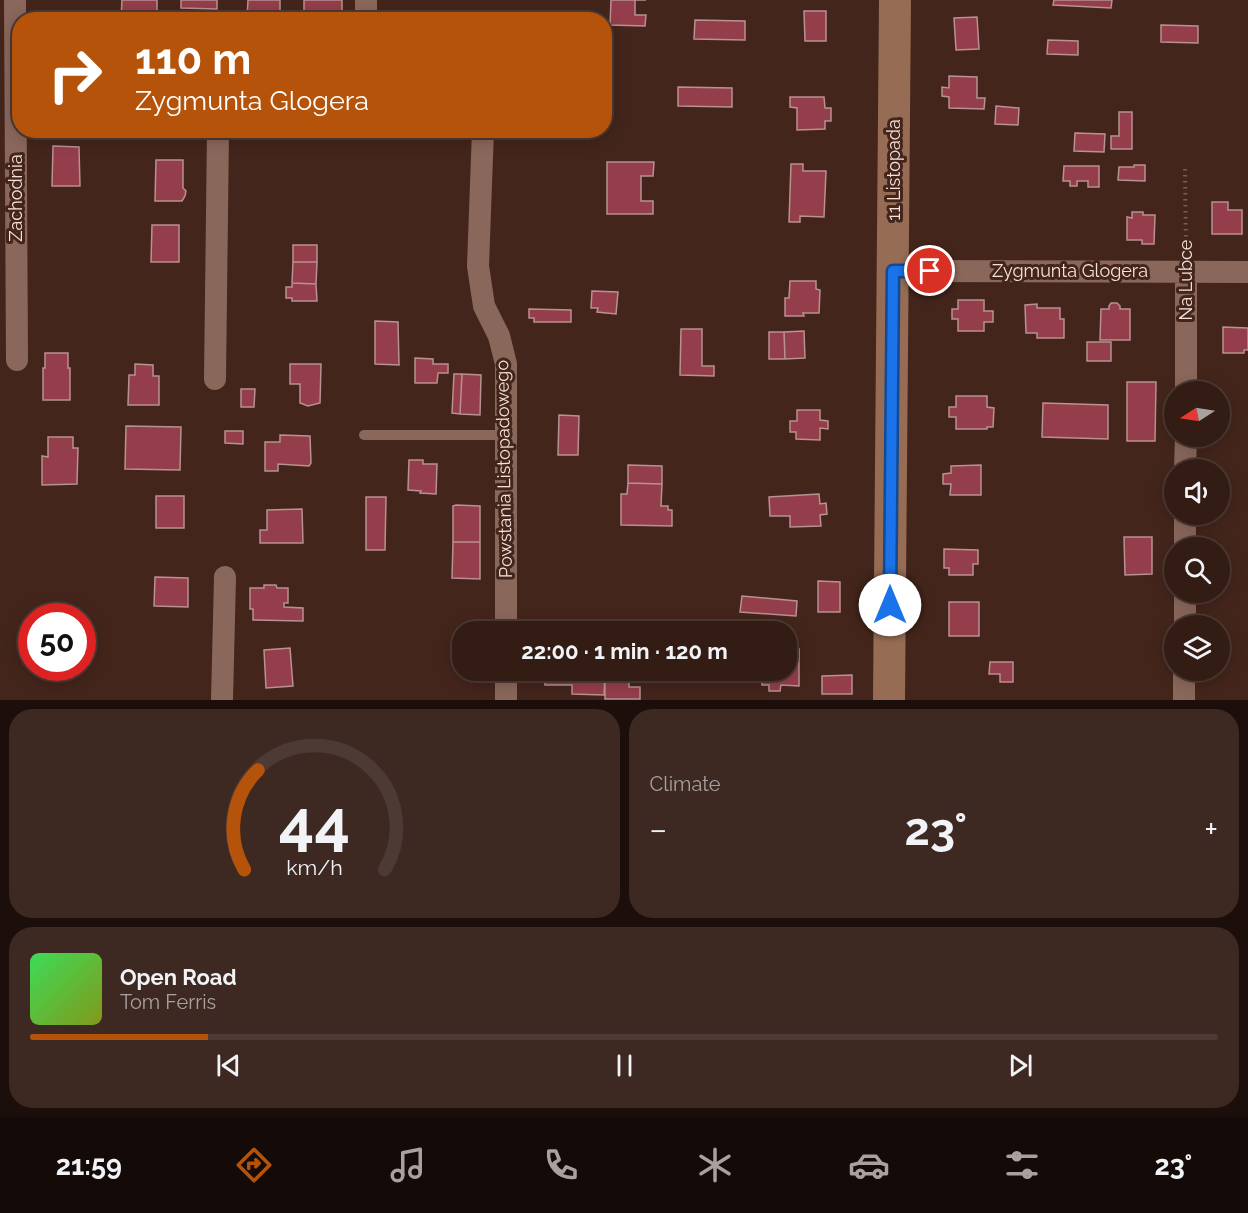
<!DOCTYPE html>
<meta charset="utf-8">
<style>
:root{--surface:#321c14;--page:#3d2922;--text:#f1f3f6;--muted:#a8a1a0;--line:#4d3a34;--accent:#b45309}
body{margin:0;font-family:Raleway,sans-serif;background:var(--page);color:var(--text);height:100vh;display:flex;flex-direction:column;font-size:22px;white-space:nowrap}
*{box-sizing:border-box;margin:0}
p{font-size:20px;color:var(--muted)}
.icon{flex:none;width:33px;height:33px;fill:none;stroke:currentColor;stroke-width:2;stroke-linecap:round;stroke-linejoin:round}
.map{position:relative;height:700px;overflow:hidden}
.details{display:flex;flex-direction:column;gap:9px;padding:9px;background:#1c0f0b;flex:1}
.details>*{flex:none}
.top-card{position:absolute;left:12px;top:12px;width:600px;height:126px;border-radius:24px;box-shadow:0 3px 15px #0003,0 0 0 2px var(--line);background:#b45309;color:#fff;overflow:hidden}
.needle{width:39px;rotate:258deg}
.tools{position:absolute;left:1164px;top:381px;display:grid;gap:12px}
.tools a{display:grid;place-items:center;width:66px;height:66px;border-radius:50%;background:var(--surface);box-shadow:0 3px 15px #0003,0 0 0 2px var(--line);font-size:30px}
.speed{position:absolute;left:18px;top:603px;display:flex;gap:12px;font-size:30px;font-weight:700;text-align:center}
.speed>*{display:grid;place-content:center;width:78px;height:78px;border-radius:50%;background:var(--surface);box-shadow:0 3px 15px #0003,0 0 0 2px var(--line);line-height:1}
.speed .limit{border:9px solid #d22;background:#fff;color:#111}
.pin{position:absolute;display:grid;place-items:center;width:51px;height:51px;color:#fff;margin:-26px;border:3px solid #fff;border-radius:50%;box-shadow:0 2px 6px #0007}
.me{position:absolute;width:66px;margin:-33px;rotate:0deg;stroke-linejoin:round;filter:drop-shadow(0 0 4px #0008)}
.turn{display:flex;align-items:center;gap:21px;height:126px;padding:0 24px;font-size:27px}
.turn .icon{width:78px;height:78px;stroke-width:2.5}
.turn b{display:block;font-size:42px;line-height:51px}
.big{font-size:45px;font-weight:700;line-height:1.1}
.details .card{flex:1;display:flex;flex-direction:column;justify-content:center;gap:9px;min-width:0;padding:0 21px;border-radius:24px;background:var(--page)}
.details .dial{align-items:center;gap:0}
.dial svg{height:156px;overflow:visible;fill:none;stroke:var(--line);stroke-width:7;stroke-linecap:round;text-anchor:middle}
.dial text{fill:var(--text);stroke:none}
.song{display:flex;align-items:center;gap:18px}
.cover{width:72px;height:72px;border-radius:9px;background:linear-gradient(135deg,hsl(130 70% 55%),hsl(70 70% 35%))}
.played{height:6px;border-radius:3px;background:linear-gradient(90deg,var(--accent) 15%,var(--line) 15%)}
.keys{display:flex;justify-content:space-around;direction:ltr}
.heat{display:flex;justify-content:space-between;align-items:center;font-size:33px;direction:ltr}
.details .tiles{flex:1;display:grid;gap:9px;grid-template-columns:1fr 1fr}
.card:last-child{grid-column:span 2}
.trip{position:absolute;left:452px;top:621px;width:345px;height:60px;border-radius:24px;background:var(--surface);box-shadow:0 3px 15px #0003,0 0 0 2px var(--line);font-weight:700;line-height:60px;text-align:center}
.tabs{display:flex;height:96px;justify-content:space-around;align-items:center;background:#140b08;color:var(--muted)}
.tabs .icon{width:42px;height:42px}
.tabs .selected{color:var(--accent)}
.tabs b{font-size:27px;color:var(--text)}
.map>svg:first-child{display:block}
.building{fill:#943e4b;stroke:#b99093;stroke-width:1.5}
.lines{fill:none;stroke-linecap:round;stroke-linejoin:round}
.path{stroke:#7a5e55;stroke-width:4;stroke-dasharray:1.5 4.5;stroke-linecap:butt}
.service{stroke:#8a675b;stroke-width:10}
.minor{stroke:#8a675b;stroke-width:22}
.secondary{stroke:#966d54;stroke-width:32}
.route-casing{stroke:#114b97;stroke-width:15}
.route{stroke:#1a73e8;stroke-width:10}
.labels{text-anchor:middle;stroke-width:6;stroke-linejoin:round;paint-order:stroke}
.street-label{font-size:18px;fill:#f6e1da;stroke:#43251b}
</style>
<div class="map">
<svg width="1248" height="700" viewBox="0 0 1248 700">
<rect width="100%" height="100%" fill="#43251b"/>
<path class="building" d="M122,0H157V20L121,19Z
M181,0H217V9L181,8Z
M248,0H280V14L262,12V18L247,17Z
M304,0H342V19L322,20L316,19V17H304Z
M611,0H646H635V15H646L645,26L610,25Z
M1054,0H1112L1111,8L1053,5Z
M804,11H826V41H805Z
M977,17L979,49L956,50L954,18Z
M695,20L745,21V40L694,39Z
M1161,25L1198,26V43L1161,42Z
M1048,40L1078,41V55L1047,54Z
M949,76L977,77V98H985L984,109L949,108V97L942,96V87L949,88Z
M678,87L732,88V107L678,106Z
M790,97H824L825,108H831V121H825V129L797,130V108L790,107Z
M996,106L1019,108L1018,125L995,124Z
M1119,112H1132V149H1111V136H1119Z
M1075,133L1105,134L1104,152L1074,151Z
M53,146L79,147L80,186H52Z
M156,160H183V188L186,191L185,196L182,201H155Z
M607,162H654L653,176H641V201H653V214H607Z
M791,164H803V171H826L824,217L800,216V222H789Z
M1134,165H1145V181L1118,180L1119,167H1134Z
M1064,166H1099V187H1088V181H1077V186H1070V181H1063Z
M1212,202H1228V210H1242V234H1212Z
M1132,212H1143V215H1155L1154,244H1142V240H1127V217L1132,218Z
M152,225H179V262H151Z
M293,245H317V262H293Z
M293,262H317L316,284L292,283Z
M790,281H816V289L820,290L819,313H803L804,316H785V298H789Z
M292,283L316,284L317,301H292V298H286V287H292Z
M592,291L618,292L616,314L597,312L598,308H591Z
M958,300H984V311H993V322H984V331H958V319H952V309H958Z
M1111,303H1117L1120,306V309H1130V340H1100L1101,309H1109V306Z
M1037,304V308H1060V319H1064V338H1037V333H1026L1025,305Z
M529,309L571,310V322H534V318H529Z
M375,321L398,322L399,365L375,364Z
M1223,327L1248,328V350H1244V353H1223Z
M681,329H702V366H714V376L680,375Z
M804,331L805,358L785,359L784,332Z
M769,332H784L785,359H769Z
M1087,342H1111V361H1087Z
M45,353H68V368H70V400H43V368H45Z
M415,358L433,359V364H448V373H438L437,383H415Z
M135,364L153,365V376H159V405H128L129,375H135Z
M290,364H321L320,403L308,406L300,403V384H290Z
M454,374H462L460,414L452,413Z
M462,374L481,375L480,415L460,414Z
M1127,382H1156L1155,441H1127Z
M241,389H255L254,407H241Z
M956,396H987V407L994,408L993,427H987V429H956V417H949V407H956Z
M1043,403L1108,405V439L1042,437Z
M797,410H820V420L828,421V429L820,428V440L796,439V432H790V421H797Z
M559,415L579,416L578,455H558Z
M126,426L181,427L180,470L125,469Z
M225,431H243V444L225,443Z
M280,435L310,436L311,463L309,466L278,464V471H265V442H280Z
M48,437H73V448H78L77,484L42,485V456L48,457Z
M409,460H423V464H437L436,494L420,493L421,491L408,490Z
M628,465L662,466V484L628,483Z
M981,465V495H950L951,484H943V474L951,473V466Z
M628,483L662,484L661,506H668V510H672V526L621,525V494H627Z
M819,494L820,504L826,503L827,514L820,515L821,526L790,527V516H770L769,497Z
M156,496H184V528H156Z
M366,497H386L385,550H366Z
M456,505L480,506V542H453V506Z
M302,509L303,543H260V530H267V510Z
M1124,537H1152V574L1125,575Z
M453,542H480V579L452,578Z
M944,549L978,550V564H973V575H949V568H944Z
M155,577L188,578V607L154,606Z
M818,581L840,582V612H818Z
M264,585H276L277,588H288V603H284V607L303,608V621L253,620V609H250V588H264Z
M742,596L797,601L796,616L740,612Z
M949,602H979V636H949Z
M786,645H792V649H799V686L781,685L780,691H769V685H762V670H786Z
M290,648L293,686L266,688L264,650Z
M990,662H1013V682H1000V674H989Z
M545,670L605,671L604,695L572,694V685H545Z
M605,670H641V675H629V687H640V699H605Z
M739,670V681H658V671H641Z
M852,675V694H822V676Z"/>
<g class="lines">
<path class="path" d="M1185,169L1186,253"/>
<path class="service" d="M364,435H506"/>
<path class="minor" d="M15,0L17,360
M366,20V0
M483,130L478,266L484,306L499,336L506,364V632
M893,271L1248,272
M215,379L218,130
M1186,392V271
M1185,470L1186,436
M1185,548V514
M1185,626V592
M506,670V700
M222,700L225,577
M1184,700V670"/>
<path class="secondary" d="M889,700L895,0"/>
</g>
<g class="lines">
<defs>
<path id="route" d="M890,605L893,271H930"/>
</defs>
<use href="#route" class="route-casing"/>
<use href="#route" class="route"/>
</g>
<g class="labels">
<g class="street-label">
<text transform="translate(894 170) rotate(-90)" y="6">11 Listopada</text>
<text transform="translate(16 198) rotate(-90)" y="6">Zachodnia</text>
<text x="1070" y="277">Zygmunta Glogera</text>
<text transform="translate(1186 280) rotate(-90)" y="6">Na Lubce</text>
<text transform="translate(504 469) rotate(-91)" y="6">Powstania Listopadowego</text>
</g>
</g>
</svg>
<div class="tools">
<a><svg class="needle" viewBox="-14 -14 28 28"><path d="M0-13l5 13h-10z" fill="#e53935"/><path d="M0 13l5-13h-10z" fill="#a8a1a0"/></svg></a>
<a><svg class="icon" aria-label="sound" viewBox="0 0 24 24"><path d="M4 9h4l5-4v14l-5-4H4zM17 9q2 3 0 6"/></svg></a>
<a><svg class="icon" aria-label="search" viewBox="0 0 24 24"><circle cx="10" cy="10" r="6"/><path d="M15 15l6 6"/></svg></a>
<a><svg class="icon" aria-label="layers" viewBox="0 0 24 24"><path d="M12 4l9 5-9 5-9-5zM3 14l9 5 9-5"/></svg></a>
</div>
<div class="speed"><div class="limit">50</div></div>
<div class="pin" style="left:930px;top:271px;background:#d93025"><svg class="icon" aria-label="arrive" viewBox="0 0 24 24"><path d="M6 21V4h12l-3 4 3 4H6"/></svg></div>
<svg class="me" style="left:890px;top:605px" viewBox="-20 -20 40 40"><circle r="19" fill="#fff"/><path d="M0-13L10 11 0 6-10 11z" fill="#1a73e8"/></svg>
<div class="trip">22:00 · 1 min · 120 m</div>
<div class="top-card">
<div class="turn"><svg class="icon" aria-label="right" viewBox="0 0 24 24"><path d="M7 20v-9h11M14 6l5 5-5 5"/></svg><div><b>110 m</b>Zygmunta Glogera</div></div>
</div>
</div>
<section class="details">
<div class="tiles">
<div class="card dial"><svg viewBox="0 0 100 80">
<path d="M14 69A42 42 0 1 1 86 69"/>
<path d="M14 69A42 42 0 0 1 21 18" stroke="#b45309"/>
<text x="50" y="56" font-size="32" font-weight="700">44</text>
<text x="50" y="72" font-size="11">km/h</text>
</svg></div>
<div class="card"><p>Climate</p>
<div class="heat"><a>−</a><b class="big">23°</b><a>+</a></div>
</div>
<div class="card">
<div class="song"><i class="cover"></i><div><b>Open Road</b><p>Tom Ferris</p></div></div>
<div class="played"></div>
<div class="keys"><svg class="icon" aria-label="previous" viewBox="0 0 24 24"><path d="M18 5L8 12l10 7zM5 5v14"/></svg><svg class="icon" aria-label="pause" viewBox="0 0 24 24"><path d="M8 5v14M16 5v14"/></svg><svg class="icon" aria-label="next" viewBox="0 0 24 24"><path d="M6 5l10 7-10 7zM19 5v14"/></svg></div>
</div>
</div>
</section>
<nav class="tabs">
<b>21:59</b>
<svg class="icon selected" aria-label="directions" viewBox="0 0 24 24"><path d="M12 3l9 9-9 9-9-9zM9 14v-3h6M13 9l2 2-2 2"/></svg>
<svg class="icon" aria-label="music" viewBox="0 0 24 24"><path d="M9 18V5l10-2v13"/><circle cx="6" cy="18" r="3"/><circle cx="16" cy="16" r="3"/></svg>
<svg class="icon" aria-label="phone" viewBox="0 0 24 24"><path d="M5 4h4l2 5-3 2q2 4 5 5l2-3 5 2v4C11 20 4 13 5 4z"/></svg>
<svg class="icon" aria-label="climate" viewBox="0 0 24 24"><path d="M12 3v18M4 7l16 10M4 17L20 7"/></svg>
<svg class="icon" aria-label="car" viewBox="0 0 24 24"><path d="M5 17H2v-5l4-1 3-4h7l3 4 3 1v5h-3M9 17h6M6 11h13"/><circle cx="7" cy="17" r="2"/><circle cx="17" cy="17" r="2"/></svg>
<svg class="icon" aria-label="filters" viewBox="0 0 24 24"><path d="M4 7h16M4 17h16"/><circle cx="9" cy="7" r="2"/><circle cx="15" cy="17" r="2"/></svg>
<b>23°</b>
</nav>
